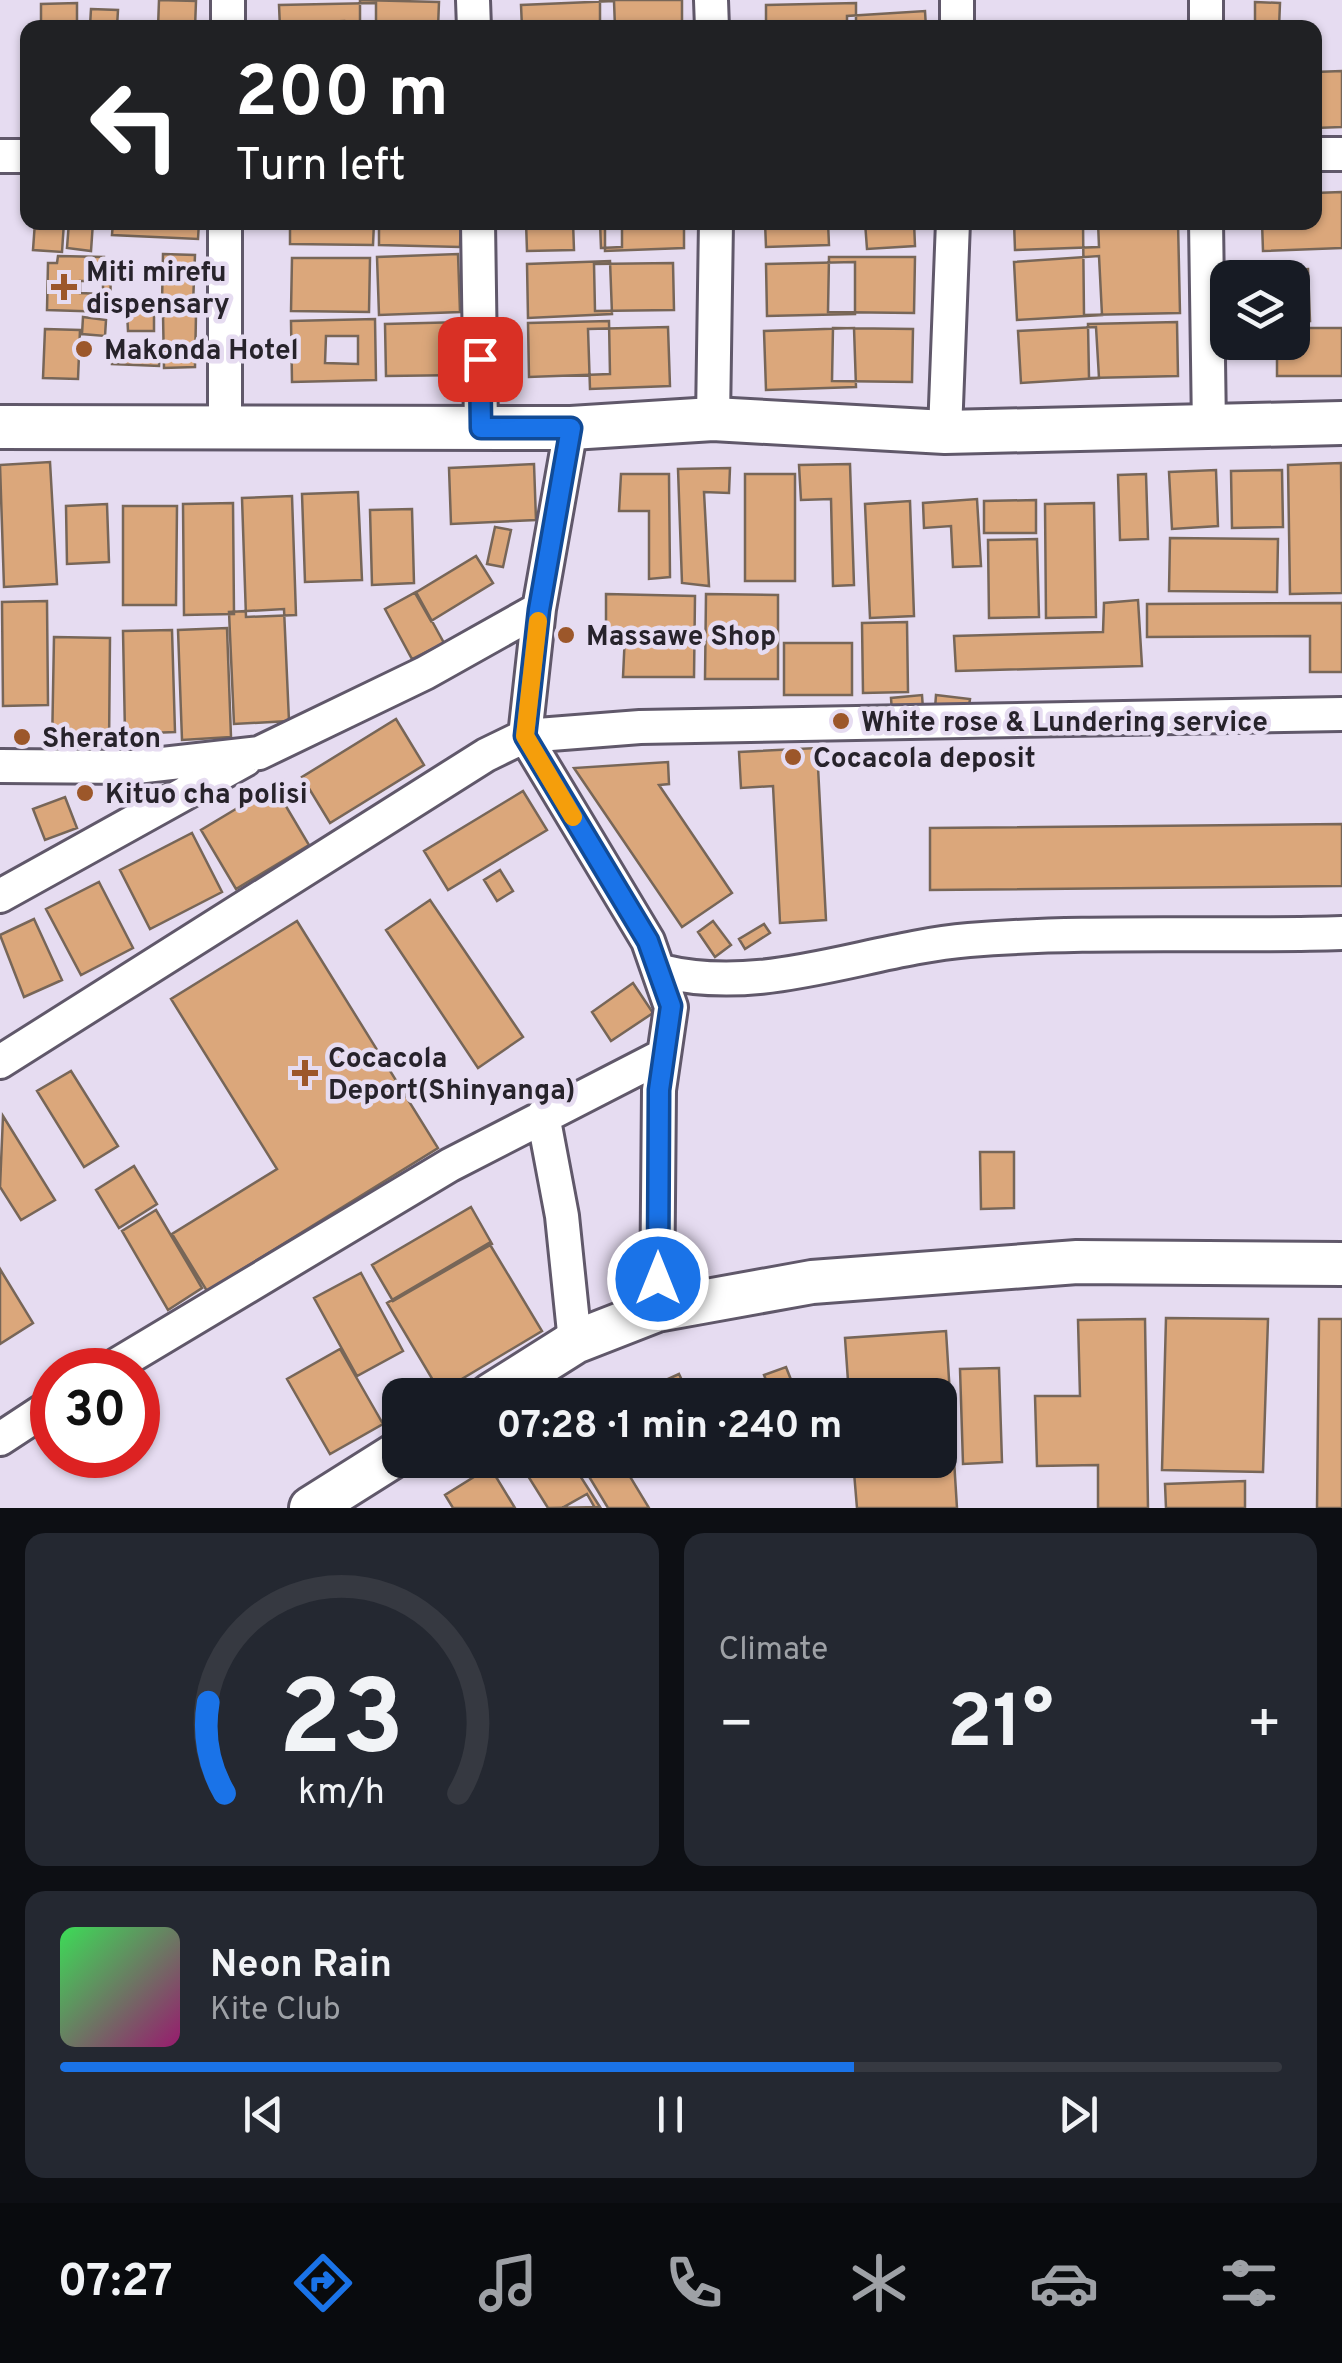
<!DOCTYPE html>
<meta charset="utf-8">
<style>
:root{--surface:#171b24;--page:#242831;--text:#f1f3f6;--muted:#9ea1a6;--line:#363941;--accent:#1a73e8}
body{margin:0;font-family:Overpass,sans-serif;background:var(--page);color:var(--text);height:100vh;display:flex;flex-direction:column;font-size:38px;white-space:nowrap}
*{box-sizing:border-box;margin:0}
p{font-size:32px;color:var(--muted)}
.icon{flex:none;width:55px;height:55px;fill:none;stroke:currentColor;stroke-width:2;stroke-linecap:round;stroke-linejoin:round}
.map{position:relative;height:1508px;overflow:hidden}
.details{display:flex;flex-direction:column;gap:25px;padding:25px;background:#0d0f14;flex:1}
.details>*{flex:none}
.hud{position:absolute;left:20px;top:20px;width:1302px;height:210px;border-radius:20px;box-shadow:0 2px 8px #0004;background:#202124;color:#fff;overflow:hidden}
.tools{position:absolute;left:1210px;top:260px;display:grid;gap:20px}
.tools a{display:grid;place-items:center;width:100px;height:100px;border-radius:20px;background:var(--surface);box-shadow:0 2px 8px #0004;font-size:50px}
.speed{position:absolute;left:30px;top:1348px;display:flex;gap:20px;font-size:50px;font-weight:700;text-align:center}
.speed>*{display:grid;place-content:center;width:130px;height:130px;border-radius:50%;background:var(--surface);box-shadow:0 2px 8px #0004;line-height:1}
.speed .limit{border:15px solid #d22;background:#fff;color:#111}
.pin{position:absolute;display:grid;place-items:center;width:85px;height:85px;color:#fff;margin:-42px;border-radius:20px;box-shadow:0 5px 15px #0006}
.me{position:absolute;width:110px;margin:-55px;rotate:0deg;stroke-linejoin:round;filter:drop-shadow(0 0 8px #0008)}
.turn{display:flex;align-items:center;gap:35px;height:210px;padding:0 50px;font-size:45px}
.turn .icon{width:130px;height:130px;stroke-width:2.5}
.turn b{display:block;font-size:70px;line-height:85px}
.big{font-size:75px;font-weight:700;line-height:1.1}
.details .widget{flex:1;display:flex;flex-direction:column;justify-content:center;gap:15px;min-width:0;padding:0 35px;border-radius:20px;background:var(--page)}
.details .dial{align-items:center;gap:0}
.dial svg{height:260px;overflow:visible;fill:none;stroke:var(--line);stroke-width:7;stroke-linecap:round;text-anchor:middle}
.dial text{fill:var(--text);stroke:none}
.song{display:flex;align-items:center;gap:30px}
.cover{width:120px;height:120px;border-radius:15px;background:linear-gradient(135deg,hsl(130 70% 55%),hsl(320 70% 35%))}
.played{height:10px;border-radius:5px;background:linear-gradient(90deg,var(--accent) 65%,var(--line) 65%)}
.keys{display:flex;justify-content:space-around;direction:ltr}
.heat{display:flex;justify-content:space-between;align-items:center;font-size:55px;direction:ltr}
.details .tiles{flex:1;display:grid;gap:25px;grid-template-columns:1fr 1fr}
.widget:last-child{grid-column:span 2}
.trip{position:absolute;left:382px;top:1378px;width:575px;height:100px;border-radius:20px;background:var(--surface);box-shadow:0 2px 8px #0004;font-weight:700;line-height:100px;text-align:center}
.menu{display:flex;height:160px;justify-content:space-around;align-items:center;background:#090b0e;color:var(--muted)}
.menu .icon{width:70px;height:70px}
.menu .on{color:var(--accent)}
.menu b{font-size:45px;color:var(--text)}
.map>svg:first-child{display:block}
.building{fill:#dba77b;stroke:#776658;stroke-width:2.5;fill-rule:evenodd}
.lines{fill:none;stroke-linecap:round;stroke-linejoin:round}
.minor-casing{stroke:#60586a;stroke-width:38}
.tertiary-casing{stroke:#60586a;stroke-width:48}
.minor{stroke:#fff;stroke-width:32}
.tertiary{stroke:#fff;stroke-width:42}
.route-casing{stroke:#114b97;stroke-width:25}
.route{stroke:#1a73e8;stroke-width:18}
.slow{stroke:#f59e0b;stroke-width:18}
.poi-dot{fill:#9c572a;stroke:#e6dcf1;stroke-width:4}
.labels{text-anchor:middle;stroke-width:9;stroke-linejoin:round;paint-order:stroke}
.poi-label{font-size:28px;font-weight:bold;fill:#27232b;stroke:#e6dcf1;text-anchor:start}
</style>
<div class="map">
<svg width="1342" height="1508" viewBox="0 0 1342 1508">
<rect width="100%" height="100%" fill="#e6dcf1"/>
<path class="building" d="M159,0L196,1L195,28H158Z
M360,0L439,2L438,28L360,21Z
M600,0H682V28H600Z
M614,1L615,28H522L521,5Z
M1255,2L1280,3L1279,28H1255Z
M77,3V28H41V4Z
M376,3V28H344V21L323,22V28H280L279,5Z
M856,3V28H766V5Z
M91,9L118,10L117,27L90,26Z
M925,11L926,28H847V16Z
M1342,71V127L1315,128V72Z
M1342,192V248L1263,251L1262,222H1315V193Z
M35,222H64L62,252L33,250Z
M69,222H93L91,251L67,248Z
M113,222H199L198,239L112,235Z
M290,222H374L373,245L290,244Z
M379,222H461L460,247L379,245Z
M526,222H573L574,250L527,251Z
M600,222H622V247L601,248Z
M605,222H684V248L605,251Z
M765,222H828L829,245L766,247Z
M865,222H914L915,246L867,249Z
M1014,222H1098L1099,247L1015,250Z
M1083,222H1178L1180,313L1084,315Z
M163,254L195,255L193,304L162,303Z
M458,254L460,312L379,315L377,257Z
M58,256L104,257V267L111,266L110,312L47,310L48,263H57ZM80,281H103V294L80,293Z
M1099,256L1102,315L1017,320L1014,262Z
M829,257H915L914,313L828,312Z
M292,258H370L369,312L291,311Z
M610,261L612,314L528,318L527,264Z
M855,262V314L767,316L766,264Z
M673,263L674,310L595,311L594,264Z
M1308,269L1310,321L1292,322V278H1265V271Z
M127,312H154V331H128Z
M163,314H196L195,367L164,368Z
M83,317L106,320L105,336L82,334Z
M375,319L376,380L292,382L291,321ZM326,336H358V364L325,363Z
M609,321L610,374L529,377L528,323Z
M464,322L465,375L386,376L385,324Z
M1177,322L1178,376L1089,378L1088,324Z
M668,327L670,386L590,389L588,329Z
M1096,327L1099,378L1021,383L1018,331Z
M833,328L913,329L912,382L832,381Z
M854,328L856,387L766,390L764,331Z
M1292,328H1342V376H1277V342H1292Z
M45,329L80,330L78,379L43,378Z
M113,345L160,346L159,366L112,364Z
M50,462L57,584L4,587L0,465Z
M1341,463L1342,593L1290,594L1288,465Z
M534,464L536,520L451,524L449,468Z
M850,464L854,585L833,586L831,499L801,500L799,465Z
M730,468L729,493L704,492L709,586L682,583L678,469Z
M1216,470L1218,526L1172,529L1169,472Z
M1282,470L1283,527L1232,528L1231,471Z
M621,474H669L670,577L649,579V511H619Z
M745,474H795V581H745Z
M1146,474L1148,539L1120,540L1118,475Z
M358,492L362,580L305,582L302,494Z
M292,496L296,615L246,617L242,498Z
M977,499L981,566L953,567L951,526L924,528L923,503Z
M1036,500V533H984V501Z
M910,501L914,616L870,618L865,504Z
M233,503L234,614L184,615L183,504Z
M1094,503L1096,617L1046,618L1045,504Z
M107,504L109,562L67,564L66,506Z
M123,506H177L176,605H123Z
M412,509L414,583L372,585L370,510Z
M495,527L511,530L503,567L487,564Z
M1170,538L1278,539L1277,592L1169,591Z
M1037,539L1039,617L989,618L988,540Z
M476,556L493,583L431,621L415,593Z
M416,592L444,643L412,659L385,609Z
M606,594L695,596L694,677H623L625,634L606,633Z
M706,594L778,595V679H705Z
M1138,600L1142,666L956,671L954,636L1103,632L1104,603Z
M47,601L48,705L3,706L2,602Z
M1342,603V672H1310V636L1147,637V604Z
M284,609L289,721L234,724L229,612Z
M907,622L908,692L863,693L862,623Z
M227,628L231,737L182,740L178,630Z
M172,630L175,732L125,734L123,631Z
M54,637L110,638L109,748H52Z
M784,643H852V695H784Z
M922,695L923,709L892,712L891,698Z
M936,695L970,699L968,713L935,709Z
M396,719L424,765L330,823L302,777Z
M817,748L826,920L780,923L773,786L741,788L739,752Z
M668,762L669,784L659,785L732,893L682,927L574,768Z
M274,786L309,845L236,889L201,830Z
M523,791L547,830L448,890L424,851Z
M65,797L77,828L45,840L33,809Z
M1342,824V886L930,890V828Z
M192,833L222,892L150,929L120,870Z
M500,870L513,891L497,901L484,880Z
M99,882L133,948L81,975L46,909Z
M430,900L523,1037L478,1068L386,930Z
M34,919L62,980L24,997L0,935Z
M297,921L438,1148L207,1291L172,1234L277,1169L171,999Z
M713,921L731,945L715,957L698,932Z
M764,924L770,933L745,949L739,939Z
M633,983L653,1013L611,1041L592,1012Z
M71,1071L118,1146L84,1167L37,1091Z
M3,1116L55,1200L21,1220L0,1187Z
M980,1152H1014V1208L981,1209Z
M134,1166L157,1204L119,1228L96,1190Z
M471,1207L492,1244L393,1301L372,1265Z
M156,1210L202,1288L168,1310L122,1231Z
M489,1243L542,1331L440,1392L387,1303Z
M0,1269L33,1323L0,1344Z
M361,1273L403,1351L357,1376L314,1298Z
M1166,1318L1268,1319L1263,1472L1162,1470Z
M1145,1319L1148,1508H1098V1465L1037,1466L1035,1396H1080L1078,1320Z
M1319,1319H1342V1508H1317Z
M946,1331L957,1508H857L853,1460H940V1395H849L845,1338Z
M340,1349L383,1424L330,1454L287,1379Z
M786,1367L797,1395H772L764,1375Z
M999,1368L1002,1462L963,1464L960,1369Z
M679,1374L689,1395H637V1393Z
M518,1460H570L600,1507L548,1508Z
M579,1460H620L649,1508H608Z
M490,1467L515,1508H453L445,1495Z
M1245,1481V1508H1166L1165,1484Z
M587,1494L595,1508H562Z"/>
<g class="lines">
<defs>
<path id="minor" d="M473,0L474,28
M711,0L712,28
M228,28V0
M957,28V0
M1206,28V0
M1315,154H1342
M0,156H28
M225,222V424
M478,222L481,428
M1206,222L1209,428
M713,419L716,222
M571,428L539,609L525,736L648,941L671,1007L659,1090L657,1310
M945,432L953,222
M0,766L136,767L259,753L425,673L539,609
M0,896L245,760
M661,971C765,997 865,949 969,940C1093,930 1218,937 1342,933
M0,1062L486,755L525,736L640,727L1342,714
M543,1115L562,1216L575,1342
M108,1370L450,1165L664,1055
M0,1439L52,1405"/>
<path id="tertiary" d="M0,427L571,428L713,419L945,432L1342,423
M491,1395L575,1342L657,1310L812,1282L1077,1262L1342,1264
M311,1508L400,1452"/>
</defs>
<use href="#minor" class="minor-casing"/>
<use href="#tertiary" class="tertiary-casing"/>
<use href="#minor" class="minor"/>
<use href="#tertiary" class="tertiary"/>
</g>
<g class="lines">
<defs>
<path id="route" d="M480,359L481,428H571L539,610L525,736L648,941L671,1006L659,1090L658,1279"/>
</defs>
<use href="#route" class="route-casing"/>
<use href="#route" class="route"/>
<path class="slow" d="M538,621L525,736L573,817"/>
</g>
<g class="poi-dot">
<path d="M59 272h10v10h10v10h-10v10h-10v-10h-10v-10h10z"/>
<circle cx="84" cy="349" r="10"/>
<circle cx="566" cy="635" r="10"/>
<circle cx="841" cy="721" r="10"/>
<circle cx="22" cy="737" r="10"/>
<circle cx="793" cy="757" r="10"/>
<circle cx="85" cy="793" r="10"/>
<path d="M300 1058h10v10h10v10h-10v10h-10v-10h-10v-10h10z"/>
</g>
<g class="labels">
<g class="poi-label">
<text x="86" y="281">Miti mirefu<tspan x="86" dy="32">dispensary</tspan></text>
<text x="104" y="359">Makonda Hotel</text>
<text x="586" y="645">Massawe Shop</text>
<text x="861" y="731">White rose &amp; Lundering service</text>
<text x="42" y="747">Sheraton</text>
<text x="813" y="767">Cocacola deposit</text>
<text x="105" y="803">Kituo cha polisi</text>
<text x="328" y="1067">Cocacola<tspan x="328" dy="32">Deport(Shinyanga)</tspan></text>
</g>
</g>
</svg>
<div class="tools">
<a><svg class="icon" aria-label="layers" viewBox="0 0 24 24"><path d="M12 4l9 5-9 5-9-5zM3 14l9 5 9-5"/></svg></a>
</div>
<div class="speed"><div class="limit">30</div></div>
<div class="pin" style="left:480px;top:359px;background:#d93025"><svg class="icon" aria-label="arrive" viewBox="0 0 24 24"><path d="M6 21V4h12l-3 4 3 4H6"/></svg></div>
<svg class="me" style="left:658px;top:1279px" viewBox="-20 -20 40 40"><circle r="17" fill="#1a73e8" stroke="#fff" stroke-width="3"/><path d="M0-11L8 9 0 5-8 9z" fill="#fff"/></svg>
<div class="trip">07:28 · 1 min · 240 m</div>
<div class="hud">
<div class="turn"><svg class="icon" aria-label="left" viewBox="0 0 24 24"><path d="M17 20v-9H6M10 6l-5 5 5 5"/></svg><div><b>200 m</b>Turn left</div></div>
</div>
</div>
<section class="details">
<div class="tiles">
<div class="widget dial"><svg viewBox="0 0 100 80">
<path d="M14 69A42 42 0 1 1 86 69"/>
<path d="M14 69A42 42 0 0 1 9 41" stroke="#1a73e8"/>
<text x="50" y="56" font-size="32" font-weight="700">23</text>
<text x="50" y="72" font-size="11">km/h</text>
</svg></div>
<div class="widget"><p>Climate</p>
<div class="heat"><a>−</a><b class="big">21°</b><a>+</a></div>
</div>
<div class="widget">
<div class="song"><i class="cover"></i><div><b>Neon Rain</b><p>Kite Club</p></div></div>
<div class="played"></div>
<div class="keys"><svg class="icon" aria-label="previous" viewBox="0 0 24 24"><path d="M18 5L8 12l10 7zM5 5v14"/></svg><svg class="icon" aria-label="pause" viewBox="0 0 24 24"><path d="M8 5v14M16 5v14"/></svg><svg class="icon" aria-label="next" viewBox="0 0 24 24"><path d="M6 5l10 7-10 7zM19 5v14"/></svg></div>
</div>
</div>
</section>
<nav class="menu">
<b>07:27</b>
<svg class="icon on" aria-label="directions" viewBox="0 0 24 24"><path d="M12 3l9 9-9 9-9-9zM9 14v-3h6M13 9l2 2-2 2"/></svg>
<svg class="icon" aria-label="music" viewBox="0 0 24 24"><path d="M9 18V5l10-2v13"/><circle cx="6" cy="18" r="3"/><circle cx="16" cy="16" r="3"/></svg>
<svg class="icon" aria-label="phone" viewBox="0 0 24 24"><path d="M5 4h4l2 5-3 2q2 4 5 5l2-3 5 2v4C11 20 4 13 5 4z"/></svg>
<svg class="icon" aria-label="climate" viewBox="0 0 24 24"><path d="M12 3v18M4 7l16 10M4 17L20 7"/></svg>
<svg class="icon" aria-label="car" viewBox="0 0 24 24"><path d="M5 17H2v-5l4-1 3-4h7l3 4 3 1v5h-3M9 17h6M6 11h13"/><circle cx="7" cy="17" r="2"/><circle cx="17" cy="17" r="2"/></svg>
<svg class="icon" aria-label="filters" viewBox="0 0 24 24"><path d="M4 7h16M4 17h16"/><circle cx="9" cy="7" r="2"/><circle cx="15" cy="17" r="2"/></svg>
</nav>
